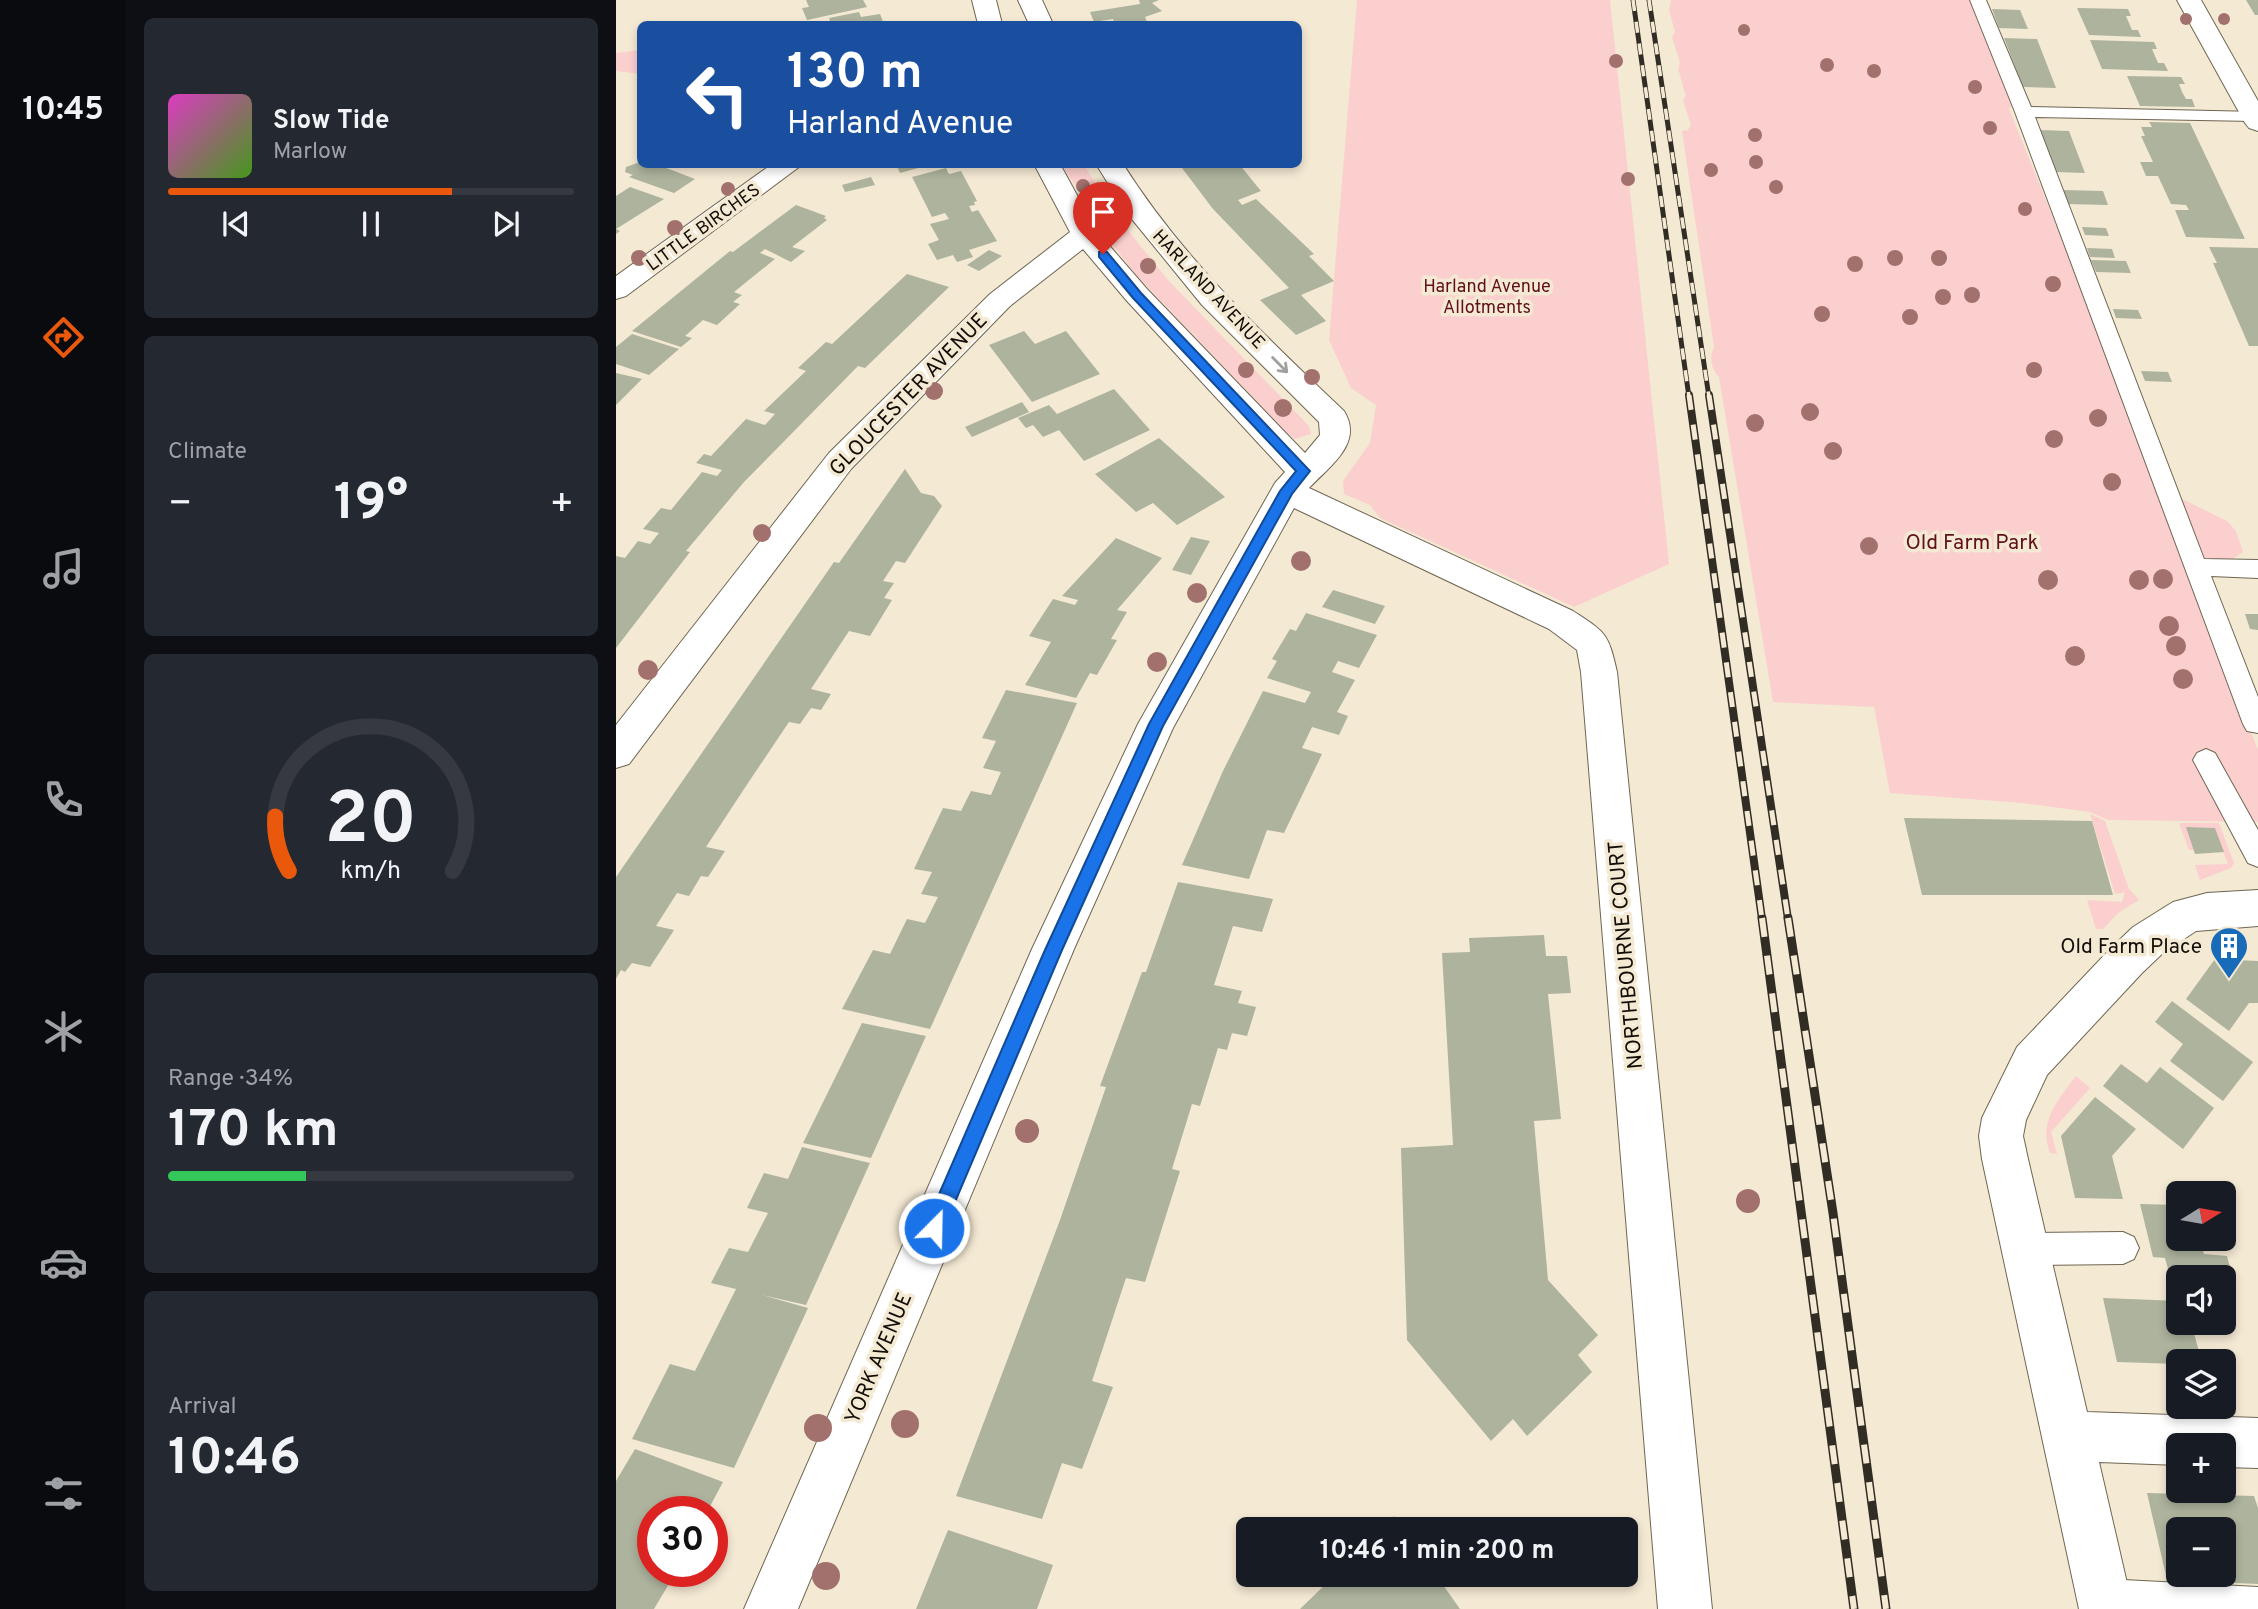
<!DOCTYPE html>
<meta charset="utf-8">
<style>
:root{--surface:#171b24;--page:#242831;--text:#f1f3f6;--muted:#9ea1a6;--line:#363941;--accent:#ea580c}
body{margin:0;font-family:Overpass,sans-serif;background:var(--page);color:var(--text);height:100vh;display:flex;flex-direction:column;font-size:26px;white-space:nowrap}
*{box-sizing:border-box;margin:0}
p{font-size:23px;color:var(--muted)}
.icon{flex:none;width:38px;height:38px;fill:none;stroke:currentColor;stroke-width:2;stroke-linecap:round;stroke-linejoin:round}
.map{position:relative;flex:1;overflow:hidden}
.side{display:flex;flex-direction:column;gap:18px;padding:18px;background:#0d0f14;width:490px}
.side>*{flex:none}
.guide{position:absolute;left:21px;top:21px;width:665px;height:147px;border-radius:10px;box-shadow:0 4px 10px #0003;background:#1a4fa0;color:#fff;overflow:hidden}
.needle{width:46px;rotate:79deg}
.buttons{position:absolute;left:1550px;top:1181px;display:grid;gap:14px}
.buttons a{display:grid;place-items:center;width:70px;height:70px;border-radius:10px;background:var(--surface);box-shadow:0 4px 10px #0003;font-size:35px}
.speed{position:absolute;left:21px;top:1496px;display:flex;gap:14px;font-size:35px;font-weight:700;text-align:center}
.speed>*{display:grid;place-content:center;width:91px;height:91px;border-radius:50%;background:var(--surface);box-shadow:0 4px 10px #0003;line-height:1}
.speed .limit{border:10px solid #d22;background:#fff;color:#111}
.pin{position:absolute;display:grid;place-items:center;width:60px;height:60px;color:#fff;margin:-72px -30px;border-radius:50% 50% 50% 0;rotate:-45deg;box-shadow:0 0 7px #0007}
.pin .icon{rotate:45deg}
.me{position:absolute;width:77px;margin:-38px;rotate:23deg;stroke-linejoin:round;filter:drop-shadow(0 0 5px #0008)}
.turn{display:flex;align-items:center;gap:24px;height:147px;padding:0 35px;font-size:32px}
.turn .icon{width:91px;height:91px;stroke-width:2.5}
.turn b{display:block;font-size:49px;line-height:60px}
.big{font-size:52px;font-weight:700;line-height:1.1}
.side .tile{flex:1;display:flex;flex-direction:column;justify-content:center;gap:10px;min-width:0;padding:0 24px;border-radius:10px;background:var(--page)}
.side .dial{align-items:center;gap:0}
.dial svg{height:182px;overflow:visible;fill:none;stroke:var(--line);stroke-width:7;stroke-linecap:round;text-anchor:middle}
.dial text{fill:var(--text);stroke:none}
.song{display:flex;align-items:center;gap:21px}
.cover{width:84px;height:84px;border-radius:10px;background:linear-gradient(135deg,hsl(310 70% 55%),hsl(100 70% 35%))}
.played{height:7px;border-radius:4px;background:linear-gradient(90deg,var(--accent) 70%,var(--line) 70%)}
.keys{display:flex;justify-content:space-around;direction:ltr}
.heat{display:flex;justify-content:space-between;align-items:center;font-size:38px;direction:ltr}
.charge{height:10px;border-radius:5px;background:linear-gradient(90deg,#34c759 34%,var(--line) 0)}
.trip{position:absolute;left:620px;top:1517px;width:402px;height:70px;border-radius:10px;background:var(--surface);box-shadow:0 4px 10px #0003;font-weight:700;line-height:70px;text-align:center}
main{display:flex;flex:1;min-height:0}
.tabs{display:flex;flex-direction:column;width:126px;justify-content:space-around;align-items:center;background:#090b0e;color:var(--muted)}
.tabs .icon{width:49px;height:49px}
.tabs .active{color:var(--accent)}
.tabs b{font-size:32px;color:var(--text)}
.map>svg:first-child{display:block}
.green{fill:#fbcfce}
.building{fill:#adb39d;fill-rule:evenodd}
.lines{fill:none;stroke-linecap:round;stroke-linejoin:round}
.lane-casing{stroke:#6f6653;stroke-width:2}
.street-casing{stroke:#6f6653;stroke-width:2}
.lane{fill:#fff;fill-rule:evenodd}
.street{fill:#fff;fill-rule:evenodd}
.rail-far2-casing{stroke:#322d24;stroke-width:5}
.rail-far1-casing{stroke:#322d24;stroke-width:8}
.rail-casing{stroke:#322d24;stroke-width:9}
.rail-far2{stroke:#f4e9d3;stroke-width:3.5;stroke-dasharray:11;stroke-linecap:butt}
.rail-far1{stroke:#f4e9d3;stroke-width:5;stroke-dasharray:15;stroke-linecap:butt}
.rail{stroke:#f4e9d3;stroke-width:6;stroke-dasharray:19;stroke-linecap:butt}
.tree{fill:#a3716d}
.oneway{stroke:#a09f9c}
.route{fill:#1a73e8;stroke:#114b97;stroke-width:2}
.labels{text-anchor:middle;stroke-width:7;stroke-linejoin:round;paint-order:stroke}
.far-street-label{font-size:18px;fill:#120e07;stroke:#f4e9d3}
.far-park-label{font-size:18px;fill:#610f19;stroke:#f4e9d3}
.street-label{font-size:21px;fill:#120e07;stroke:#f4e9d3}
.park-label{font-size:21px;fill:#610f19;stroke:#f4e9d3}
.poi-label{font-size:21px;fill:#120e07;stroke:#f4e9d3;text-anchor:end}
</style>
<main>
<nav class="tabs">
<b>10:45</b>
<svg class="icon active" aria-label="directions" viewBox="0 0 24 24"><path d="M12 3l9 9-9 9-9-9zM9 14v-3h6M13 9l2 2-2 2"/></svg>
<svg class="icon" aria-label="music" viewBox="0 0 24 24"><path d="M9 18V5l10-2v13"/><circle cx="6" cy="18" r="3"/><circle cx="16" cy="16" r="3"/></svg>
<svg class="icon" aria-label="phone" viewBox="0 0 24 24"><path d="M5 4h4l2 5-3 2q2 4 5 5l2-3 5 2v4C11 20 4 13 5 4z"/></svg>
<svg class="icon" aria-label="climate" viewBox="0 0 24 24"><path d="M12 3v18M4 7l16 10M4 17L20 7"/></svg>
<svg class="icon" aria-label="car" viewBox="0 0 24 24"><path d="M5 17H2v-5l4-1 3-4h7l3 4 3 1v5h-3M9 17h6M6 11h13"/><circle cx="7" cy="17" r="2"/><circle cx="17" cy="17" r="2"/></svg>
<svg class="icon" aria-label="filters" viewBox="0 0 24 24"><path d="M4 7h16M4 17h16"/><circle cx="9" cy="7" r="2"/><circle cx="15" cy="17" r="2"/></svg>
</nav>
<section class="side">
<div class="tile">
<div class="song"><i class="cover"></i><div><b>Slow Tide</b><p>Marlow</p></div></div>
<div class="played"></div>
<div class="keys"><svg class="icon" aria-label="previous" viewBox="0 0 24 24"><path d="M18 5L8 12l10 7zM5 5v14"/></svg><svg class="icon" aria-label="pause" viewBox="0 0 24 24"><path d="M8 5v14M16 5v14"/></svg><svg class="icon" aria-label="next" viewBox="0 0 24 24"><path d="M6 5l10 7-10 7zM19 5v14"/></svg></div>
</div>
<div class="tile"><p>Climate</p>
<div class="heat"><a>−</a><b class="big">19°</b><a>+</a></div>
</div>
<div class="tile dial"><svg viewBox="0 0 100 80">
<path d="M14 69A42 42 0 1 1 86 69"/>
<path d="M14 69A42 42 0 0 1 8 45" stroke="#ea580c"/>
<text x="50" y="56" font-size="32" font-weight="700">20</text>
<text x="50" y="72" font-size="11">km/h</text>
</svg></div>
<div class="tile"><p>Range · 34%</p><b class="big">170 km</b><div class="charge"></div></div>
<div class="tile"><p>Arrival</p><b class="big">10:46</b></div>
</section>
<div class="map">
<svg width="1642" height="1609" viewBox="0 0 1642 1609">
<rect width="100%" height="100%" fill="#f4e9d3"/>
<path class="green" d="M741,0H994L1053,564L958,607L764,518L754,505L728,494L727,481L754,443L760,405L735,388L713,340Z
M1055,0H1354L1396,106L1393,108L1395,114L1487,341L1564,498L1611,521L1620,531L1627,552L1612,562L1574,573L1642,750V822L1492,820L1474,812L1406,803L1274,793L1258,707L1157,702L1103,377C1095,369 1093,357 1098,347L1066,131L1072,130L1075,125L1067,100L1070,96C1067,88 1065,76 1062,70L1064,62L1056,37L1059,32L1053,10Z
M24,50V74L0,71V53Z
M446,165H468L492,203L489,209L483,211L473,208Z
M499,226L511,229L552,280L693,426L695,434L679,439L670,432L520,275L490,236L489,231Z
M1474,814L1489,821L1513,889L1523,900L1502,913L1487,929H1480L1471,900L1506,902L1509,892L1499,894Z
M1563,823H1603L1618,863L1615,868L1584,880L1579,865L1612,864L1598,828L1571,827L1578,850H1573Z
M1460,1076L1474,1088L1435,1132L1441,1154L1434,1153C1422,1122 1442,1100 1460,1076Z"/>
<path class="building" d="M190,0H247L251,7L191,20L186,8L193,7Z
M523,0H543L536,3L546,11L529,17L532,24H499L497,19L478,22L474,12L524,4Z
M1630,0H1642V15H1639Z
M1461,8L1512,9L1515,16H1510L1516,30H1522L1525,37L1473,35Z
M1376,9L1404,10L1412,29L1383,28Z
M243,12L245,17L264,14L268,24H215L213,18Z
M1388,38L1421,39L1440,88L1407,87Z
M1474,40L1538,42L1541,49H1536L1542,63H1548L1552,71L1486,69Z
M1511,76L1565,77L1569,84H1563L1566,92L1570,99H1576L1579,107L1524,106Z
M1533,122L1574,123L1629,239L1570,237L1559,210H1573L1570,205L1555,204L1542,176H1530L1524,162H1537L1525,136H1529L1525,127H1536Z
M1423,130L1453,131L1469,173L1439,172Z
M24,162V164H40L79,179L58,193L13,177L17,175L9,172L10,167Z
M280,164H313V165L284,173Z
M563,164H623L645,191L622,200L626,205L640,199L698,254L693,256L718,281L685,295L710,321L680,335L644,300L673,288L597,209Z
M330,168L333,174L345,171L361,201L358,202L359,205L353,206L356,212L362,210L381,241L353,250L357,257L341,262L337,255L321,260L312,244L323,240L314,224L333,219L329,213L316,217L296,177Z
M255,177L259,185L229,192L226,185Z
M14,187L48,199L0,229L4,231L0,234V196Z
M1446,190L1487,191L1492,205L1450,204Z
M180,205L210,216L208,218L211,220L176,247L189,251L175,262L149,249L144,253L159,259L118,292L126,295L117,302L124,304L101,325L87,320L69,336L76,338L65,347L16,331L114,251L117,252Z
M1466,227L1490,228L1493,236L1469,235Z
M1593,247L1642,248V346H1633L1597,263H1601Z
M1471,248L1496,249L1499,258L1474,257Z
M373,250L386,256L363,271L351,265Z
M1475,260L1510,261L1515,273L1480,272Z
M291,274L333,287L249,368L242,366L128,482L70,551L74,552L0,648V556L9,558L22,541L34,544L43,533L27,529L45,508L55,510L86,472L101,476L106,470L80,463L88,454L95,456L130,419L149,425L159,414L148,411L190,371L182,368L210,342L216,344Z
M1497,309L1522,310L1526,319L1500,318Z
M408,331L419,344L450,331L484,374L416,402L373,345Z
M16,334L63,349L33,375L0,364V347Z
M1525,371L1552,372L1556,382L1529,381Z
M0,373L26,379L0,405Z
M498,389L534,430L468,461L443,430L427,437L417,425L410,428L402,418L433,405L441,414Z
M406,402L413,412L356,437L349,427Z
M543,438L609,497L561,525L537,503L520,512L479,474Z
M289,469L305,493L318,496L326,506L289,563L280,561L267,581L278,583L268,598L276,600L254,636L233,631L195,689L215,694L205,710L195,708L184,724L173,722L130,786L90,847L109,851L92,877L85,876L73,896L61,893L40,926L58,930L34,967L16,963L9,972L5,970L0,979V877L218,562L223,563Z
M575,537L594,541L575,575L556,570Z
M500,538L546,558L501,610L511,612L495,639L501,640L481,675L474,673L460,698L409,685L435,642L413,636L437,599L459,605L462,600L446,596Z
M717,590L769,606L759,624L706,607Z
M690,613L761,635L743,668L722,661L716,672L739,680L721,712L732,716L723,735L696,727L686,748L706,754L668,833L651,830L633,879L566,865L607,771L647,691L689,703L695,692L651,678L661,661L656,659L674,629L680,631Z
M1629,614H1642V630L1634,629Z
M390,690L461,703L314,1029L226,1009L257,950L274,954L291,919L309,923L322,897L305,894L316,872L298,869L327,808L345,811L355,791L375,795L385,772L367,768L380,741L366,738Z
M1288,818L1476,821L1497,895H1306Z
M1570,827L1599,828L1608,852L1579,854Z
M562,882L657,899L646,932L617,926L598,985L626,991L622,1003L640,1007L631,1036L616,1033L611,1050L602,1048L584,1106L576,1104L556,1169L564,1171L529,1282L510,1278L476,1381L497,1387L466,1469L446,1463L426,1519L340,1496L444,1220L490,1087L484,1086L526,972H530Z
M928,935L930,956H951L955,993L932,994L945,1119L918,1121L932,1280L982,1335L962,1355L976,1372L911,1436L897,1419L875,1441L791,1340L785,1148L837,1145L826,953L854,952L853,938Z
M1599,959L1642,961V1003H1633L1613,1031L1570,999Z
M1556,1001L1637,1062L1607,1101L1554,1061L1567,1044L1539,1022Z
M246,1023L310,1036L255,1158L187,1143Z
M1505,1064L1531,1083L1544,1067L1598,1108L1567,1149L1487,1086Z
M1479,1097L1520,1129L1496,1156L1507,1199L1459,1198L1445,1136Z
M186,1147L254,1163L190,1305L146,1295L192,1308L118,1468L16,1439L54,1364L79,1371L120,1289L95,1283L113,1248L132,1252L152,1213L131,1208L148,1173L172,1179Z
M1524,1204L1563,1205V1239H1584L1588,1254L1611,1256L1620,1290L1608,1289V1278H1563V1287H1557L1549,1258L1537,1257Z
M1487,1298L1563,1301V1323H1575L1586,1362H1563V1364L1501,1362Z
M19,1449L107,1482L91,1512H37V1572H60L38,1609H0V1481Z
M1531,1493L1638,1496L1642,1508V1584L1551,1580ZM1563,1530H1608V1575H1563Z
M778,1516L787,1530H764Z
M332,1530L437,1565L421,1609H300Z
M719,1575H820L844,1609H684Z"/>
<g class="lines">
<defs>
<path id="lane" d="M1354,0H1370L1415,107L1642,112V120L1638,121L1419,117L1588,559L1642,560V578L1595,576L1642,697V733L1631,731L1627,724L1399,112Z
M1590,749L1599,753L1642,830V867L1632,863L1577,760L1581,753Z
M1507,1232L1518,1237L1523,1248L1518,1259L1507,1264L1411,1265L1400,1260L1395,1249L1400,1238L1411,1233Z
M1488,1579L1642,1587V1609H1475L1470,1597L1475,1584Z"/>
<path id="street" d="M356,0H380L386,24H362Z
M402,0H426L437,24H413Z
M1561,0H1585L1642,101V131L1633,128L1629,123Z
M156,164H187L10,296L0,299V276Z
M418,164H444L474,219L503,201L480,164H507C567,259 647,334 728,411C748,443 714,466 693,488L957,611C990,633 992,632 1001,672L1096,1609H1042L965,672L961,650L933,629L678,508L557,728L458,949L182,1609H128L416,949L522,724L659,483L669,472L511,301L467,249L394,306L235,469L13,764L0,768V725L213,453L374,294L454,232ZM515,218L586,305L703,422L704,435L689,453L531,289L485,236Z
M1642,890V926L1580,931L1547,953L1526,973L1431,1075L1410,1120L1407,1136L1412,1159L1471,1412L1642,1418V1468L1608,1467V1446H1563V1465L1483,1462L1517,1609H1463L1366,1159L1363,1136L1366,1118L1401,1047L1496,947L1517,927L1557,902L1591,893Z"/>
</defs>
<use href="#lane" class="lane-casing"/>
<use href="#street" class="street-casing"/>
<use href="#lane" class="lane"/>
<use href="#street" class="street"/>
<defs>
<path id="rail-far2" d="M1017,0L1073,397
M1033,0L1093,397"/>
<path id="rail-far1" d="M1073,395L1146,919
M1093,395L1172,919"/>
<path id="rail" d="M1146,918L1238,1609
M1172,918L1217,1213L1270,1609"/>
</defs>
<use href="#rail-far2" class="rail-far2-casing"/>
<use href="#rail-far1" class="rail-far1-casing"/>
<use href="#rail" class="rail-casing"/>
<use href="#rail-far2" class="rail-far2"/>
<use href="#rail-far1" class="rail-far1"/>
<use href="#rail" class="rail"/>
</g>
<g class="tree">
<circle cx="1570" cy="19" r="6"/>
<circle cx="1608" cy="19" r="6"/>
<circle cx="1128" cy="30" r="6"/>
<circle cx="1000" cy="61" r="7"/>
<circle cx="1211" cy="65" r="7"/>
<circle cx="1258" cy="71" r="7"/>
<circle cx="1359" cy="87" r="7"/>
<circle cx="1374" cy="128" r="7"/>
<circle cx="1139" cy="135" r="7"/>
<circle cx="1140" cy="162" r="7"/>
<circle cx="1095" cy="170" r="7"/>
<circle cx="1012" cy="179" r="7"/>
<circle cx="467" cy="186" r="7"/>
<circle cx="1160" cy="187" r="7"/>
<circle cx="112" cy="189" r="7"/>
<circle cx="1409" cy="209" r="7"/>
<circle cx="59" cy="228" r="8"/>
<circle cx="23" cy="258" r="8"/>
<circle cx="1279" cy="258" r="8"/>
<circle cx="1323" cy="258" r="8"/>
<circle cx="1239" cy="264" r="8"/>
<circle cx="532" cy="266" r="8"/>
<circle cx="1437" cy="284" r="8"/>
<circle cx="1356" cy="295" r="8"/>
<circle cx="1327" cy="297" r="8"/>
<circle cx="1206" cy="314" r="8"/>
<circle cx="1294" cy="317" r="8"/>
<circle cx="630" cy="370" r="8"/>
<circle cx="1418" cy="370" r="8"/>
<circle cx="696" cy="377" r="8"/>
<circle cx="318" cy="391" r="9"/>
<circle cx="667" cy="408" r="9"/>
<circle cx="1194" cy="412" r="9"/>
<circle cx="1482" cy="418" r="9"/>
<circle cx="1139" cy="423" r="9"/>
<circle cx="1438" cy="439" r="9"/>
<circle cx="1217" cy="451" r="9"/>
<circle cx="1496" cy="482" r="9"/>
<circle cx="146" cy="533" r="9"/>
<circle cx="1253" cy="546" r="9"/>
<circle cx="685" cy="561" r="10"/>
<circle cx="1547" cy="579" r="10"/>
<circle cx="1432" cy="580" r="10"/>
<circle cx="1523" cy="580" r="10"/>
<circle cx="581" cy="593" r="10"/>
<circle cx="1553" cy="626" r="10"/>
<circle cx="1560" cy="646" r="10"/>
<circle cx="1459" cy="656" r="10"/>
<circle cx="541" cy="662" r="10"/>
<circle cx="32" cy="670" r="10"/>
<circle cx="1567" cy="679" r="10"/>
<circle cx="411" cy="1131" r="12"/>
<circle cx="1132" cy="1201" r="12"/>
<circle cx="289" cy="1424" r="14"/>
<circle cx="202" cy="1428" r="14"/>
<circle cx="210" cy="1576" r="14"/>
</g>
<defs><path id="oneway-shaft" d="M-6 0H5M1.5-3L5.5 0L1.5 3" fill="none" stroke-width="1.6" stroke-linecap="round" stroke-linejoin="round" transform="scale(1.75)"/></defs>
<use class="oneway" href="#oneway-shaft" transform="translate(664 365) rotate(45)"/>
<path class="route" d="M483,252H491L525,293L694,471L676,494L547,726L446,950L325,1235L318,1238L311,1235L308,1228L311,1222L429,950L533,724L664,491L680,471L517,298L483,257Z"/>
<defs>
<symbol id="building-pin" viewBox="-11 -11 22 30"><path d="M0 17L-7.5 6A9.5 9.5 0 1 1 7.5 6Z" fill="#186bb9" stroke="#f4e9d3"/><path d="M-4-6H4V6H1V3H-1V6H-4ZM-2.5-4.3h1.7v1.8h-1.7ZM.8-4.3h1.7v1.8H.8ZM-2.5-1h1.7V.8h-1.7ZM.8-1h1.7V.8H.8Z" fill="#fff"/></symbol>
</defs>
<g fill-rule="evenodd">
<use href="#building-pin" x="1591" y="924" width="44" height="60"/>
</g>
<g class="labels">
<g class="far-street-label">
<text transform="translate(87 227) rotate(-36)" y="6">LITTLE BIRCHES</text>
<text transform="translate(593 289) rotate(47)" y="6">HARLAND AVENUE</text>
</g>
<g class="far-park-label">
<text x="871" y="292">Harland Avenue<tspan x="871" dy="21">Allotments</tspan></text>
</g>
<g class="street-label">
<text transform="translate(292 394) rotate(-46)" y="7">GLOUCESTER AVENUE</text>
<text transform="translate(1009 955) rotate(-95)" y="7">NORTHBOURNE COURT</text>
<text transform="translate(262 1358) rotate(-67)" y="7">YORK AVENUE</text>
</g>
<g class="park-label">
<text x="1356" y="549">Old Farm Park</text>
</g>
<g class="poi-label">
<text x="1586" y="953">Old Farm Place</text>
</g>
</g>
</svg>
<div class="buttons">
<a><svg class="needle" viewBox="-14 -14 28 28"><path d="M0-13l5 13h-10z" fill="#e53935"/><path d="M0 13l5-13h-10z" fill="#9ea1a6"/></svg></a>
<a><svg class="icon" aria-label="sound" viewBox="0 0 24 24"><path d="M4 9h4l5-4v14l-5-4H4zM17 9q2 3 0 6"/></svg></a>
<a><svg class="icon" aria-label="layers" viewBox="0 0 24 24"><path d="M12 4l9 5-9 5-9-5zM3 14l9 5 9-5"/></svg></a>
<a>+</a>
<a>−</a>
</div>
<div class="speed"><div class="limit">30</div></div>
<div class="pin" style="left:487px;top:254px;background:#d93025"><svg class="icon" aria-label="arrive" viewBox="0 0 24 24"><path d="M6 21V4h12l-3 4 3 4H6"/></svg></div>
<svg class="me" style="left:318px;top:1228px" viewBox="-20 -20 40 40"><circle r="17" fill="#1a73e8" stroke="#fff" stroke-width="3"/><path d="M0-11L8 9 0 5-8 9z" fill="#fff"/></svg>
<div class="trip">10:46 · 1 min · 200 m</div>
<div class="guide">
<div class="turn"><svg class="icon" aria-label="left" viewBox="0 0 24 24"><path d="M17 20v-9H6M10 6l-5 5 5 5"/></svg><div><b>130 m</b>Harland Avenue</div></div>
</div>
</div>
</main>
